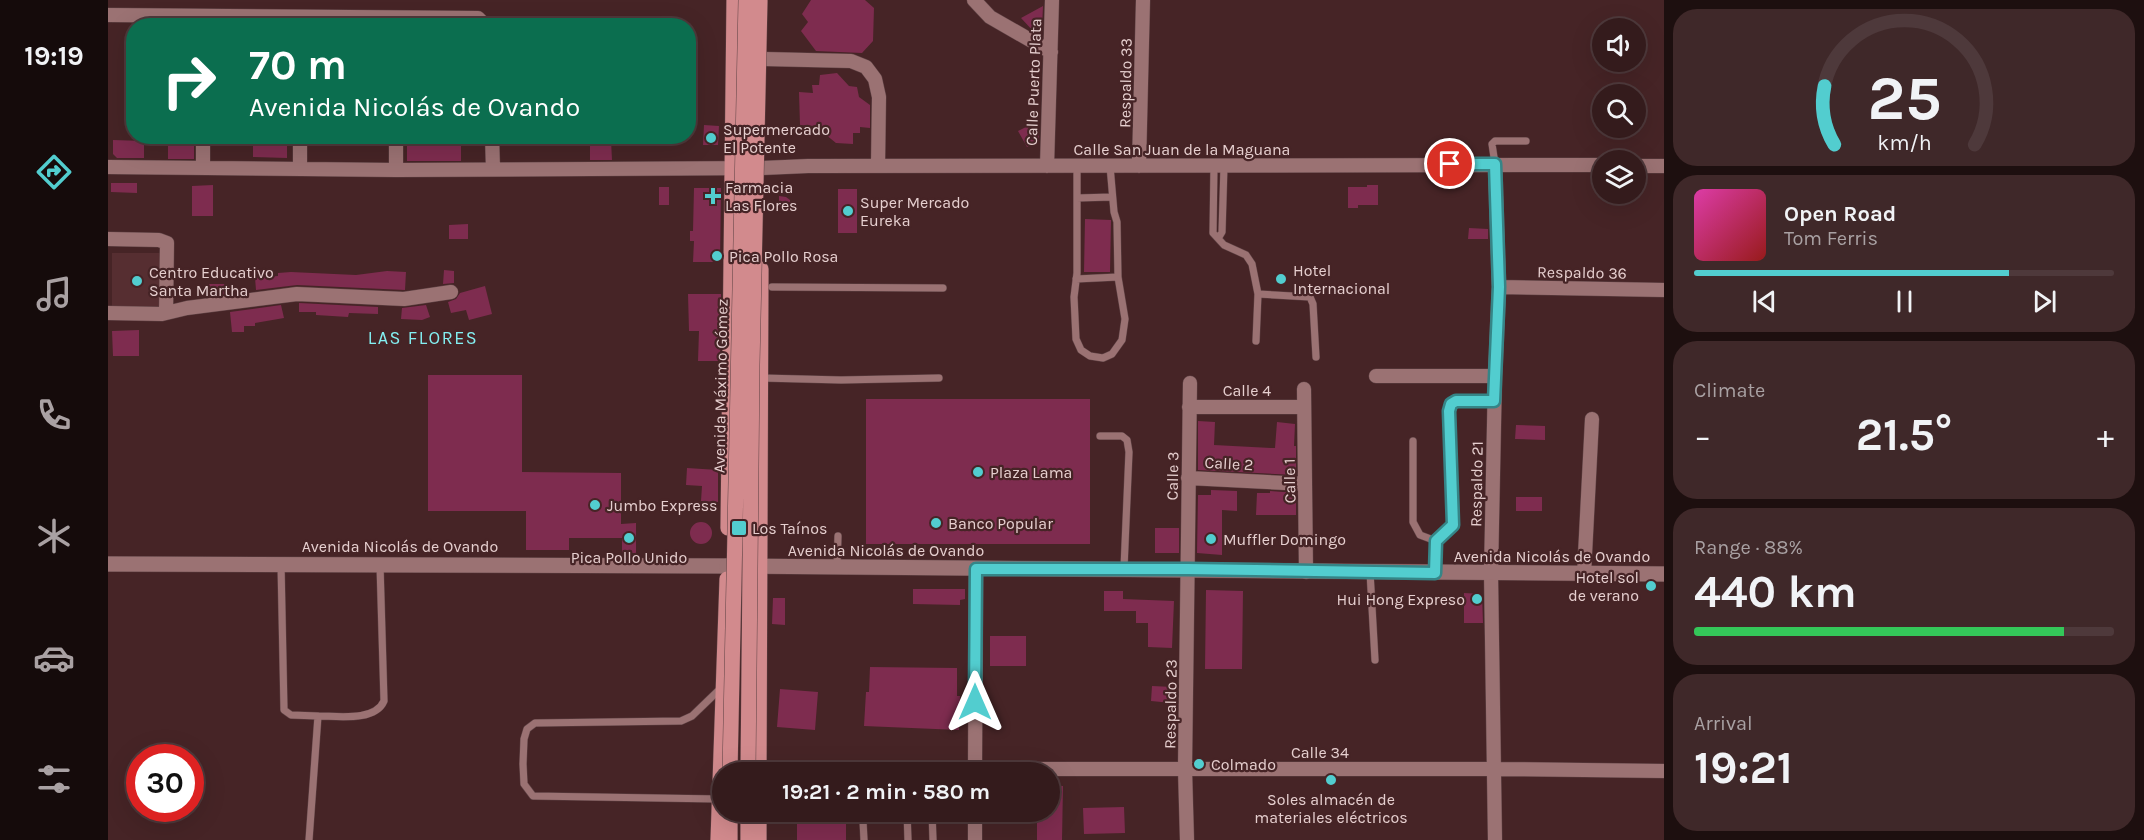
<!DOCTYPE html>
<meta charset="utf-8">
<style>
:root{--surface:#341b1c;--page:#3f2829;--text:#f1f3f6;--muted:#a9a1a3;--line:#4e393b;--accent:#52cdcf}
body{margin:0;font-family:Karla,sans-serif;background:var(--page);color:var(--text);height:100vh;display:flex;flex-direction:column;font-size:22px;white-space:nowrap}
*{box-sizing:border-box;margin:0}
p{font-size:20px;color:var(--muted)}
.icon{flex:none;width:33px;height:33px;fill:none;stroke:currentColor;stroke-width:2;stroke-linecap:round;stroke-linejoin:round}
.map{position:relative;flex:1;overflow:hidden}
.sheet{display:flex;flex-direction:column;gap:9px;padding:9px;background:#1d0f0f;width:480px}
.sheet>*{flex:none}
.top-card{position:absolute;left:18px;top:18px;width:570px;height:126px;border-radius:24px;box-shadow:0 6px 24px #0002,0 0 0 2px var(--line);background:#0b6e4f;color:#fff;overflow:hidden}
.buttons{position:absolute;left:1484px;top:18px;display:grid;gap:12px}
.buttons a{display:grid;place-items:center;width:54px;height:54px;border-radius:50%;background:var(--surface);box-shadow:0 6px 24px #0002,0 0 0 2px var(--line);font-size:30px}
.speed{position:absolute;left:18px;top:744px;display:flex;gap:12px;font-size:30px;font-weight:700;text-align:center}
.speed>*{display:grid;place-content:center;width:78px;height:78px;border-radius:50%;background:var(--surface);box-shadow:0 6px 24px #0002,0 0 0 2px var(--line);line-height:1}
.speed .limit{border:9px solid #d22;background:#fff;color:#111}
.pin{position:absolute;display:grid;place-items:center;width:51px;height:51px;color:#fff;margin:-26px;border:3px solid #fff;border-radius:50%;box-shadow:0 2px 6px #0007}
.me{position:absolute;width:66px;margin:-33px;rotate:0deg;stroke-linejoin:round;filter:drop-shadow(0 0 4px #0008)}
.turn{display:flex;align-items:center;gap:21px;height:126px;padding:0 24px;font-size:27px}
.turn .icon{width:78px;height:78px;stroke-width:2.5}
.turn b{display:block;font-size:42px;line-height:51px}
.big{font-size:45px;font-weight:700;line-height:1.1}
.sheet .tile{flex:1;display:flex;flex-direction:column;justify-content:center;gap:9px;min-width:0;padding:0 21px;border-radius:24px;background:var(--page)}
.sheet .dial{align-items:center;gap:0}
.dial svg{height:156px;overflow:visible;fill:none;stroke:var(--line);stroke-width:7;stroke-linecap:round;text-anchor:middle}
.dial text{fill:var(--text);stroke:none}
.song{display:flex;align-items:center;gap:18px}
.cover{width:72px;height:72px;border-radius:9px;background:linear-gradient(135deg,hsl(320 70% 55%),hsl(0 70% 35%))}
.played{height:6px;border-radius:3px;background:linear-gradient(90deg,var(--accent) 75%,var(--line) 75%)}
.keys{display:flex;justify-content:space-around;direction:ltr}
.heat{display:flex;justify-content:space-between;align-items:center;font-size:33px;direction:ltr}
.charge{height:9px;border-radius:4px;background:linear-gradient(90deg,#34c759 88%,var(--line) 0)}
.trip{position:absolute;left:604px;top:762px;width:348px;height:60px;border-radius:30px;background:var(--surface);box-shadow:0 6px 24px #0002,0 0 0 2px var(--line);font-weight:700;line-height:60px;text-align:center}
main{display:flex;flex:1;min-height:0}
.menu{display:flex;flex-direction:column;width:108px;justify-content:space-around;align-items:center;background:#150b0b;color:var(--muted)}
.menu .icon{width:42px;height:42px}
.menu .selected{color:var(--accent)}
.menu b{font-size:27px;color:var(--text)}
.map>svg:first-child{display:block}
.built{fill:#562e31}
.building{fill:#7e2c4f}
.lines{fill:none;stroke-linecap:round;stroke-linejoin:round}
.service-casing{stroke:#5f4345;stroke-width:8}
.minor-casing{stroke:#5f4345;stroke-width:15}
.tertiary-casing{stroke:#5f4345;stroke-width:16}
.secondary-casing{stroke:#5f4345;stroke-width:16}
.primary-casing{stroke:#5f4345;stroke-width:16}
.service{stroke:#9b7273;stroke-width:7}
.minor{stroke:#9b7273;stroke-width:14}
.tertiary{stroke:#9b7273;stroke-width:15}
.secondary{stroke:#9b7273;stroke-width:15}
.primary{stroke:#d28a8d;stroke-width:15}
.primary-bridge-casing{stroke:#5f4345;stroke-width:16;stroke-linecap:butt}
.primary-bridge{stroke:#d28a8d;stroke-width:15}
.route-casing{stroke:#358587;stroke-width:15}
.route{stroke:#52cdcf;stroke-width:10}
.poi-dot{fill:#52cdcf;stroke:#462426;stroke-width:2}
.labels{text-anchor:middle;stroke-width:4.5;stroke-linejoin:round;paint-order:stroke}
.street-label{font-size:16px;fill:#e6cfcf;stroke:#462426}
.poi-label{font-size:16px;fill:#e6cfcf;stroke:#462426;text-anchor:start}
.neighbourhood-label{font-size:18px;letter-spacing:1.5px;fill:#84f0f2;stroke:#462426}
</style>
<main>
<nav class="menu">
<b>19:19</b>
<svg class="icon selected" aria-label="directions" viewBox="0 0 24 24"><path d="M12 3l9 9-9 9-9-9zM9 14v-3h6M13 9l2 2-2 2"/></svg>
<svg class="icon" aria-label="music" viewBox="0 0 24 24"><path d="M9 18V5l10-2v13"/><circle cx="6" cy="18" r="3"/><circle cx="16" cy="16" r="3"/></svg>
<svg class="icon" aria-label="phone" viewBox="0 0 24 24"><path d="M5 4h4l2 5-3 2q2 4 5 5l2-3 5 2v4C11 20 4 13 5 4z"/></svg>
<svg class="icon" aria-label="climate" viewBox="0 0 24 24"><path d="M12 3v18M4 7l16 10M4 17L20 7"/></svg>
<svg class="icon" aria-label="car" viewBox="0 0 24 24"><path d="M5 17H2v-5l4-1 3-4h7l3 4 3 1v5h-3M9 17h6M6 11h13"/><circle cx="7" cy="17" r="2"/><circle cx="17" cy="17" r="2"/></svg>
<svg class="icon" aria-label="filters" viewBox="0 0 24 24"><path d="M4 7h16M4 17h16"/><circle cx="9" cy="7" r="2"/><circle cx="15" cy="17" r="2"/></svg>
</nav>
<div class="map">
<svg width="1556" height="840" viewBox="0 0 1556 840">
<rect width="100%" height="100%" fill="#462426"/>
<path class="built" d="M4,253H54V310L4,309Z"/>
<path class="building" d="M703,0H757L766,8L765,41L754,53L708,51L693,31L700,22L694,14Z
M935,6L934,28L926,32L913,18Z
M729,73L741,86L749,87L751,97L762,105V128L752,127V133H745V144L728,143L707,126L692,125L691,92L705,93L704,85H711L712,75Z
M930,121L931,141L919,147L910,131Z
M596,125L611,126L610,145H595Z
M482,136H494V139L503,140L504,160H482Z
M299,139L353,141V161H299Z
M5,140L36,141V158H9L5,154Z
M60,140H86V159H60Z
M145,140L179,141V158L145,157Z
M3,183H29V193L3,192Z
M105,185V216H84V186Z
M1259,185H1270V205H1250V208H1240V187H1259Z
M551,187H561V205H551Z
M586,188H613L612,262H585L586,241H582V231H585Z
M730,189H749V233H730Z
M671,196L678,197L682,200V208H675L671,205Z
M977,219L1003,220L1002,272H976Z
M360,224V239H341V225Z
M1361,228L1380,229V239H1360Z
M336,270L346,271V283L335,284Z
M279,271L298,272L297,290L189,285L148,290L147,278L170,276V273L183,272L248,275Z
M98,284H117L118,294L98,296Z
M377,286L384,314L361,320L358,310L343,313L340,302L348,299L352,293Z
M580,294H613L612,361H590L591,331H581Z
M191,303L270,307V314L241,313L240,317L208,315V312H191Z
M173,305L176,318L147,323V326H136V332H124L122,312Z
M318,305L322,317L314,320L293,319L294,308Z
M31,330V356H5L4,331Z
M320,375H414V472L513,473V524L528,523V553H514V538H461V550H418V511H320Z
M758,399H982V544H758Z
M1090,421L1107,422L1106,445L1163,448H1167L1169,422L1187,424L1186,446H1188V475L1090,470Z
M1408,425L1437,426V440L1407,439Z
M579,468L610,470V502L593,501L594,486L578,485Z
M1103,490L1129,491V511L1114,510V555L1089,553L1090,495H1103Z
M1162,491L1188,493V515H1148L1149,493H1162Z
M1408,497H1434V511H1408Z
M582 533a11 11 0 1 1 22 0a11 11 0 1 1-22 0Z
M1047,528H1071V553H1047Z
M805,589H857V599L852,600V605L805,604Z
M1098,590L1135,591L1134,669H1097Z
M996,591H1015V599L1066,601L1064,648L1040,647V623H1028V611H996Z
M1356,593L1374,594L1375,623H1356Z
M665,598H677V625L664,624Z
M882,636H918V666H882Z
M762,667L849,668V696H852L851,730L756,726L758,692H761Z
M1044,686L1065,687L1064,703L1043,701Z
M672,689L710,692L707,730L669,727Z
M955,786L954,840H929V812H942V787Z
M1016,807L1017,833L976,834L975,808Z
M689,812H738V840H689Z"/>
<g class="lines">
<defs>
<path id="service" d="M1387,164L1384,144L1387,141H1418
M1106,165L1105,233L1116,245L1138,255L1144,264L1150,294L1202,297L1205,304L1208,357
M969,166V273L966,297L968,339L973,350L982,356L995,358L1004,354L1014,340L1017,319L1010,277L1009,222L1006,212L1002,166
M969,198L1004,197
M1111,237L1114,232L1116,166
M968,279L1010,277
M664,287L835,288
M1148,341L1150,294
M653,378L733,380L831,378
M992,436H1014L1019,440L1021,452L1016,568
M1305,441V522L1312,535L1328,541L1345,525L1341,411L1343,404L1348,401H1386
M173,564L176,710L183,715L210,716L201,840
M729,568L730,536
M1262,572L1267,660
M1327,573L1328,541
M210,716C229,716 267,722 276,701L272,565
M610,799L425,796L416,784L415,764L416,739L419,729L427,723L573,721L584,716L612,689
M799,812L800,840
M824,812L825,840
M755,821L756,840"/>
<path id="minor" d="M866,0L882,17L943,52
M0,15L370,18L378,26
M656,59L743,61L758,67L767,79L771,97L770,166
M288,136V170
M384,136L385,169
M939,166L944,0
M1031,166L1035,0
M1527,166H1556
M0,167L288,170L654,168L700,166L1494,165
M95,167V136
M192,169V136
M0,239L51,240L59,243L58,313
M1391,287L1556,290
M0,313L54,314L79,308L189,294L296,299L343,292
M1268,376H1387
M1196,389L1198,572
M1081,407H1196
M1080,478L1197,484
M1476,574L1484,419
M867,769H1387L1556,771
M867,772L868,569
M867,840V812
M1079,840L1077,769L1082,383
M1387,840L1383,573L1387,376L1391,287L1387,164"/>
<path id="tertiary" d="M0,564L619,566"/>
<path id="secondary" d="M619,566L1556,574"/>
<path id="primary" d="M620,528L626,0
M651,772L653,269
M622,812V840
M610,840L619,579
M640,840V812
M651,840V812"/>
</defs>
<use href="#service" class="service-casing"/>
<use href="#minor" class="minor-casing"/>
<use href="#tertiary" class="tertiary-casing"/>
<use href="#secondary" class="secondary-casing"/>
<use href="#primary" class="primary-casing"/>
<use href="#service" class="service"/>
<use href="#minor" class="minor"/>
<use href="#tertiary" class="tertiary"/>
<use href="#secondary" class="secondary"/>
<use href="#primary" class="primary"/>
<defs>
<path id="primary-bridge" d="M622,772L638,0
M640,772L644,365L652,0"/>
</defs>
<use href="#primary-bridge" class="primary-bridge-casing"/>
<use href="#primary-bridge" class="primary-bridge"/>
</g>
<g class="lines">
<defs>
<path id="route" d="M867,702L868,569H1080L1327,573L1328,541L1345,525L1341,411L1343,404L1348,401H1386L1391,287L1387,164H1342"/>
</defs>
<use href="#route" class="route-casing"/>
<use href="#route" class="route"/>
</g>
<g class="poi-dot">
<circle cx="603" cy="138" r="6"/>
<path d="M602 187h6v6h6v6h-6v6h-6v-6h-6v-6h6z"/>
<circle cx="740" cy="211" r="6"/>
<circle cx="609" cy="256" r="6"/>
<circle cx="1173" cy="279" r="6"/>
<circle cx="29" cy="281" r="6"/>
<circle cx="870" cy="472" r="6"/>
<circle cx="487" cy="505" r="6"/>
<circle cx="828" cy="523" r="6"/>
<rect x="623" y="520" width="16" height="16" rx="3"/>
<circle cx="521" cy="538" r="6"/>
<circle cx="1103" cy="539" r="6"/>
<circle cx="1543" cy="586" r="6"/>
<circle cx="1369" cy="599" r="6"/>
<circle cx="1091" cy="764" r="6"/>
<circle cx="1223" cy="780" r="6"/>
</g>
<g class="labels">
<g class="street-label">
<text transform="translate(925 82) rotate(-88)" y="6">Calle Puerto Plata</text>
<text transform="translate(1017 83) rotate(-89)" y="6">Respaldo 33</text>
<text x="1074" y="155">Calle San Juan de la Maguana</text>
<text transform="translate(1474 272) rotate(1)" y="6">Respaldo 36</text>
<text transform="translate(612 386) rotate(-89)" y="6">Avenida Máximo Gómez</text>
<text x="1139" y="396">Calle 4</text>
<text transform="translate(1121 463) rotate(3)" y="6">Calle 2</text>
<text transform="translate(1064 476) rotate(-89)" y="6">Calle 3</text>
<text transform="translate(1181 481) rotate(-91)" y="6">Calle 1</text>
<text transform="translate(1368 484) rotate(-89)" y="6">Respaldo 21</text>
<text x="292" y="552">Avenida Nicolás de Ovando</text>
<text x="778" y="556">Avenida Nicolás de Ovando</text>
<text x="1444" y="562">Avenida Nicolás de Ovando</text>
<text transform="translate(1062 704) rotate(-89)" y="6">Respaldo 23</text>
<text x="1212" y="758">Calle 34</text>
</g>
<g class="poi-label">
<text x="615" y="135">Supermercado<tspan x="615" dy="18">El Potente</tspan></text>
<text x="617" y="193">Farmacia<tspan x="617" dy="18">Las Flores</tspan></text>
<text x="752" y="208">Super Mercado<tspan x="752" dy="18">Eureka</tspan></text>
<text x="621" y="262">Pica Pollo Rosa</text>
<text x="1185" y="276">Hotel<tspan x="1185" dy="18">Internacional</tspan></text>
<text x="41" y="278">Centro Educativo<tspan x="41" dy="18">Santa Martha</tspan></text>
<text x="882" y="478">Plaza Lama</text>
<text x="499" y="511">Jumbo Express</text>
<text x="840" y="529">Banco Popular</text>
<text x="644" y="534">Los Taínos</text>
<text x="1115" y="545">Muffler Domingo</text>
<text x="521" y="563" text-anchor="middle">Pica Pollo Unido</text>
<text x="1531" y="583" text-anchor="end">Hotel sol<tspan x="1531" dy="18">de verano</tspan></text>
<text x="1357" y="605" text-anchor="end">Hui Hong Expreso</text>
<text x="1103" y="770">Colmado</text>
<text x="1223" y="805" text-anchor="middle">Soles almacén de<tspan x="1223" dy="18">materiales eléctricos</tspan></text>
</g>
<g class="neighbourhood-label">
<text x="315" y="344">LAS FLORES</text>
</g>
</g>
</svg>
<div class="buttons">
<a><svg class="icon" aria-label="sound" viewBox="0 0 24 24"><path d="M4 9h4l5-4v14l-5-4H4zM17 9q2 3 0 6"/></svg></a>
<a><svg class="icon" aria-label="search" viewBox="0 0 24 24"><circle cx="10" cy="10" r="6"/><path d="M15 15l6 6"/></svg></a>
<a><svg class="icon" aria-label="layers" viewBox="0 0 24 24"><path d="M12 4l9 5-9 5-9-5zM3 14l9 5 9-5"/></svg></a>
</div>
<div class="speed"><div class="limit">30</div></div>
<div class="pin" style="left:1342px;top:164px;background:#d93025"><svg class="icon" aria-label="arrive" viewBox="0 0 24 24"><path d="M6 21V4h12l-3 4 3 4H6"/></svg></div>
<svg class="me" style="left:867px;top:702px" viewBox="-20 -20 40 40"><path d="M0-17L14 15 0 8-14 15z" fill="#52cdcf" stroke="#fff" stroke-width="4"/></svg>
<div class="trip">19:21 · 2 min · 580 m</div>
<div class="top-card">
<div class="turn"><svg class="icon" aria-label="right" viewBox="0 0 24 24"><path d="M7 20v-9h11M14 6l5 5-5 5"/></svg><div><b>70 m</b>Avenida Nicolás de Ovando</div></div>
</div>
</div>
<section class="sheet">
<div class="tile dial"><svg viewBox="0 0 100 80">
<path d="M14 69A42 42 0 1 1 86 69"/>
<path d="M14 69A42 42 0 0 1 9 39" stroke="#52cdcf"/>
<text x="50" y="56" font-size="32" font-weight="700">25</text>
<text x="50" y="72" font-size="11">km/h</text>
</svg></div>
<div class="tile">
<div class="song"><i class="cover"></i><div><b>Open Road</b><p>Tom Ferris</p></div></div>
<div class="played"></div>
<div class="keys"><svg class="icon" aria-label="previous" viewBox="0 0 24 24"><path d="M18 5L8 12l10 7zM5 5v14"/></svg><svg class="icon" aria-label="pause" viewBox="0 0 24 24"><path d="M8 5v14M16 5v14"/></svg><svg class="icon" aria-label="next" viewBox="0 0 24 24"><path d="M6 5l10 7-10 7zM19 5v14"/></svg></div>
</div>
<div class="tile"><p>Climate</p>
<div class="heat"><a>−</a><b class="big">21.5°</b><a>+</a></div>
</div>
<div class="tile"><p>Range · 88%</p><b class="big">440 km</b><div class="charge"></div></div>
<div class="tile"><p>Arrival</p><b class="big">19:21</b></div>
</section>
</main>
